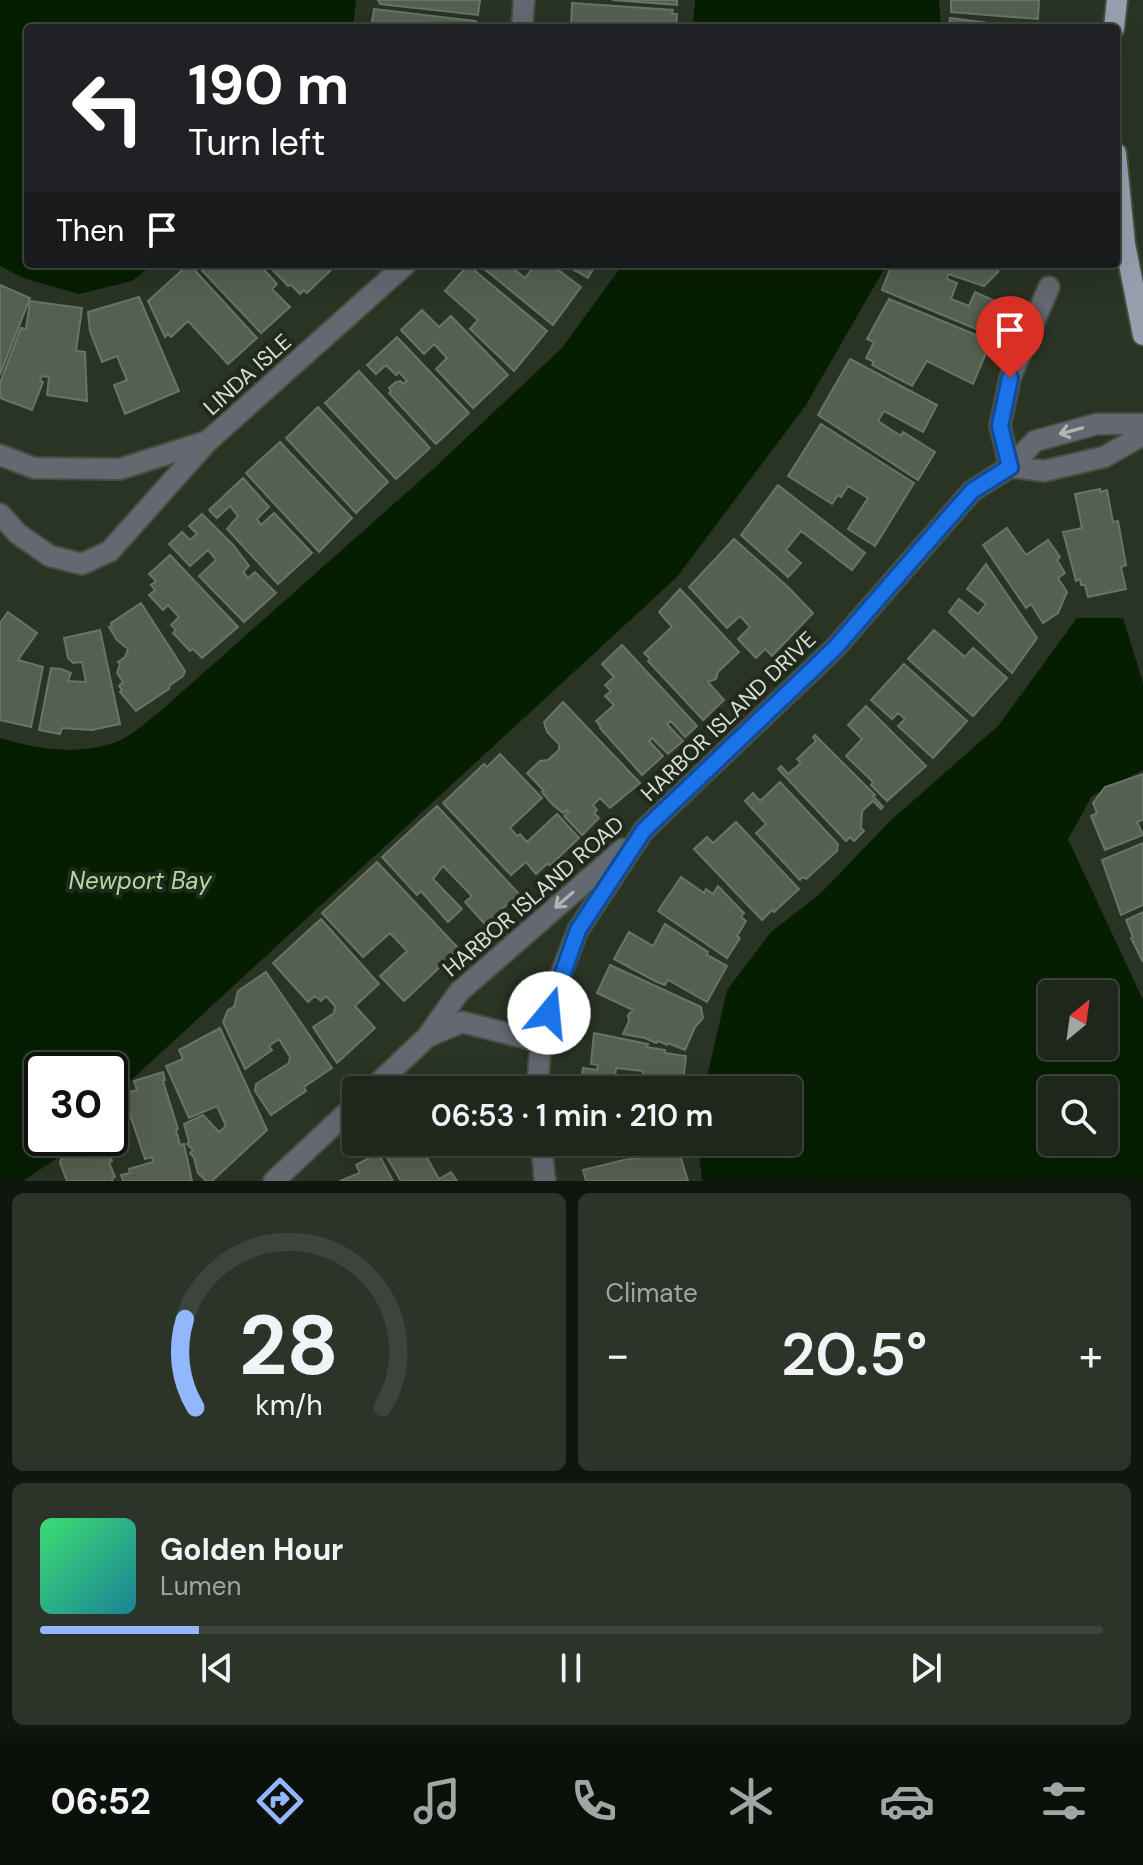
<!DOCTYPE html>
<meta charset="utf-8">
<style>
:root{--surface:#1f271c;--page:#2c3329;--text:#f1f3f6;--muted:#a1a5a3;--line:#3c443b;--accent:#93b7fd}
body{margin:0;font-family:"DM Sans",sans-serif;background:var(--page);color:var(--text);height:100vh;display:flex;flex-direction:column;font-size:30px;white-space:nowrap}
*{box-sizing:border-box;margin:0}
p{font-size:26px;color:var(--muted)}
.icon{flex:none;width:44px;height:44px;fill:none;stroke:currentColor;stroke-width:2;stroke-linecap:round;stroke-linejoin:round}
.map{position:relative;height:1181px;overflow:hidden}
.panel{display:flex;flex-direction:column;gap:12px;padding:12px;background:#11150f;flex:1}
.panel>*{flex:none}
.top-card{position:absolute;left:24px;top:24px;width:1096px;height:244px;border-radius:8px;box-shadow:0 8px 32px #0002,0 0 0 2px var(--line);background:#202124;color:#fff;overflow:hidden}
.needle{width:52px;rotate:29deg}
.tools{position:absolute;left:1038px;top:980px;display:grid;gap:16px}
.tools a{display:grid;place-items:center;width:80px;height:80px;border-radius:8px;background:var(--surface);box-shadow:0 8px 32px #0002,0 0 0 2px var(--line);font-size:40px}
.speed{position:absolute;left:24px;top:1052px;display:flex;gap:16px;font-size:40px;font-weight:700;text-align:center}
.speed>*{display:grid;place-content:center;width:104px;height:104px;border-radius:50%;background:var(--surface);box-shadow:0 8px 32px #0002,0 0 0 2px var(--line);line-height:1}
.speed .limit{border:4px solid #111;border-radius:12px;background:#fff;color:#111}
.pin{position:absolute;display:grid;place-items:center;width:68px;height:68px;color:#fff;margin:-82px -34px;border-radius:50% 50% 50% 0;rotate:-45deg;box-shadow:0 0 8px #0007}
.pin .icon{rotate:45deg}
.me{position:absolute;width:88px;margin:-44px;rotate:17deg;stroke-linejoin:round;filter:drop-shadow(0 0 6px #0008)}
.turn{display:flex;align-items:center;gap:28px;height:168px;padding:0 32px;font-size:36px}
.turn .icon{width:104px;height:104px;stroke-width:2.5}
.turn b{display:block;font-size:56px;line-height:68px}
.then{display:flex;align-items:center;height:76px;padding:0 32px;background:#0003;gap:16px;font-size:30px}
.big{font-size:60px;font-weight:600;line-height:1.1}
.panel .card{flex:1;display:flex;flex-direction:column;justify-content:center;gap:12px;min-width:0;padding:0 28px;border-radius:12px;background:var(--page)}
.panel .dial{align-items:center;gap:0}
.dial svg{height:208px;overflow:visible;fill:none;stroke:var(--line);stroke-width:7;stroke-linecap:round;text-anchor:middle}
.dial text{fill:var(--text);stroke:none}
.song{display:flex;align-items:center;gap:24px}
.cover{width:96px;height:96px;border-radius:12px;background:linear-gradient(135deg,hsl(140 70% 55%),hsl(190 70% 35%))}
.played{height:8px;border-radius:4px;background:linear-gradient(90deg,var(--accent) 15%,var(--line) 15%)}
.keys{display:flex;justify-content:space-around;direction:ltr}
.heat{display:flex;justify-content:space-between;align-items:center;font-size:44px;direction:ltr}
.panel .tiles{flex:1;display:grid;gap:12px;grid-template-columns:1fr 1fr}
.card:last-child{grid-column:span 2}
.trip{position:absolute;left:342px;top:1076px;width:460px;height:80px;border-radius:8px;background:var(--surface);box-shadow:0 8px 32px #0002,0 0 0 2px var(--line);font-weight:600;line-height:80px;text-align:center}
.menu{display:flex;height:128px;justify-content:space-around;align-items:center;background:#0c100b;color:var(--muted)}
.menu .icon{width:56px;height:56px}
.menu .active{color:var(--accent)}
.menu b{font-size:36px;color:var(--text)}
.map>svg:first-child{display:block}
.water{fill:#061e00;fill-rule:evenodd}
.building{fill:#556051;stroke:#687564;stroke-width:2}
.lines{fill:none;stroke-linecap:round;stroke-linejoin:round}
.minor-casing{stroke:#455041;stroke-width:24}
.major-casing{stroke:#455041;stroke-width:24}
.minor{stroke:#646870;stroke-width:20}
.major{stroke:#979faf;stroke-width:20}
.oneway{stroke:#b0b6b3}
.route-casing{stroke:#114b97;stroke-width:20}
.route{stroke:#1a73e8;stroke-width:14}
.labels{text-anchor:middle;stroke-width:8;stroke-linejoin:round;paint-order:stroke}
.street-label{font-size:22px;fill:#d9e0d7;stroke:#1f2a1c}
.water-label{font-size:24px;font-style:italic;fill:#b0dd9f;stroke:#1f2a1c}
</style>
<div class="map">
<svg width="1143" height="1181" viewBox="0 0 1143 1181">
<rect width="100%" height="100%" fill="#293425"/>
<path class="water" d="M0,0H356L353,28H28V264H154L132,281L79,294L23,278L0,266Z
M695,0H939L941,28H693Z
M623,264H887L806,405L677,577L114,1096V1120L110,1123V1070H42V1138H87L23,1181H0V738C38,749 77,756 116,742C130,737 145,723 157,714L432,470L562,348Z
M1077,618H1123L1143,683V770L1092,796L1068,839L1143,1000V1181H702L698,1142H788V1090H704L727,990L771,932L820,894L890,821L998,726ZM1052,994H1104V1046H1052ZM1052,1090H1104V1142H1052Z"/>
<path class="building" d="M378,0H480L478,15L380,4Z
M612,0H677V5Z
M951,0H1039L1038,19L951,12Z
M572,3L673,10L672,14H677L676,28H571Z
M374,9L476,21L475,28H371Z
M950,18L997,24L996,28H949Z
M189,264L257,338L228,364L188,321L171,337L168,334L165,337L148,301Z
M196,264H259L277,284L272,289L290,307L261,333Z
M267,264H329L333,268L307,293L304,290L300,294L291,285L288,286Z
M478,264H512L510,266L525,278L536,264H550L581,287L553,325Z
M564,264H596L588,278Z
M892,264H1000L998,272L984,286L948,274L947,279L957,283L951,299L969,306L975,292L1006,306L993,336L882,290Z
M468,265L547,331L514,371L470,329L478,320L445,291Z
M0,285L30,298L0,375Z
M139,297L179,391L125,414L114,385L127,380L117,356L102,362L90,331L88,312Z
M889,299L991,341L973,384L927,361L912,386L872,365L874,362L866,358L874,342L867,339Z
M30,301L82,308L76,351L85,352L87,401L47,395L49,377L42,376L40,381L43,382L32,410L0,398V383L21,328L26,329Z
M422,310L439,327L451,316L508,375L473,408L436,369L447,358L434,344L424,354L401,330Z
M397,337L469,413L436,444L389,393L391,391L389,388L396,382L401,381L403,384L407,381L399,372L396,375L386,365L376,374L367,365Z
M850,359L937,405L923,432L884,411L878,421L901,436L903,432L935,452L918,480L818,415Z
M359,371L430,448L396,479L325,403Z
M318,407L388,482L356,513L286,438Z
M821,424L914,483L875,546L848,529L868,498L848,486L841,497L838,495L832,504L788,476Z
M280,442L352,518L319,552L246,473Z
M243,478L269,507L257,519L261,525L274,513L312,553L278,584L227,529L238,516L230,506L217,518L209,510Z
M778,485L865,553L852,570L801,531L786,550L801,563L788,577L741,535Z
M1100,489V492L1107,490L1113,522L1118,521L1126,565L1121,567L1126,589L1088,597L1085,585H1081L1080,579L1076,581L1063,532L1082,528L1075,494Z
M202,514L234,546L249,566L243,572L248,578L255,572L276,593L244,622L199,576L216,560L208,550L190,566L169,544L182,532L190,540L197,534L189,526Z
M1007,528L1026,555L1048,540L1060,557L1057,560L1065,573L1058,578L1067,592L1058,613L1043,623L1031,604L1026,608L983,545Z
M734,539L789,588L813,613L772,656L765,649L756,658L738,639L750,627L740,616L727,628L689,587Z
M170,555L238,627L202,658L193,649L190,651L173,633L176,630L171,625L179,617L168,605L163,610L149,595L155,590L151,585L156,581L149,574Z
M986,564L1037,638L1012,673L949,612L959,599L978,614L986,604L967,589Z
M680,589L739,652L718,672L716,679L708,682L724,700L703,720L648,661L650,659L644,653L672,627L659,612Z
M141,603L185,671L183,676L170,685L169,689L136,711L120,692L122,690L119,686L123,682L117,673L120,664L118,662L125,657L128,649L117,640L109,627L112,625L111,623Z
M8,612L37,633L18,660L43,667L31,727L0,720V623Z
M100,630L120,724L92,730L62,728L60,734L39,730L51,668L61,669L71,673L68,681L86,682L82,662L73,663L68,658L64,638Z
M934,630L965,657L973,648L1007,678L973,716L908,659Z
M622,645L697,726L685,737L671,721L667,724L683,741L668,754L652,738L649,741L663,756L642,775L600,728L601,727L596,721L614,705L605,696L611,691L605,685L614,677L602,664Z
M904,664L967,721L933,758L898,726L905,719L898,713L892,719L871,700Z
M563,702L640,783L610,808L600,798L593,805L597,810L594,813L599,818L582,835L564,816L569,811L567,810L563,813L552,804L542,792L544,791L527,773L540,761L548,760L559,750V744L547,732L544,722Z
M866,706L926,766L887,801L871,785L873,782L846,756L862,739L848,725Z
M815,735L875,795L873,796L883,807L881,809L873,801L862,811L861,828L864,831L854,841L850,837L846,841L778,769L781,766L788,774L801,763L797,759L816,741L813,737Z
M500,754L542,798L510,828L517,836L520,834L527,842L557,814L579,838L550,866L548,863L536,874L526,862L511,875L443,803L484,764L487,767Z
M1143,774V820L1137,822L1143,835L1105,850L1091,816L1097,813L1093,803L1105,787Z
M780,782L838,844L837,851L806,879L803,877L800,880L756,833L766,824L745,801L753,793L760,801Z
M437,806L519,894L485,924L465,902L472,896L443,866L433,879L462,909L448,922L421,891L417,895L382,857Z
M736,822L799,889L774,912L772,910L762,920L694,849L707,837L713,843Z
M1143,843V905L1121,915L1102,860Z
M377,862L459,949L404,1001L380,976L407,951L390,933L363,957L322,913Z
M681,877L704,893L706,889L713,894L718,886L744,913L741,917L746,921L737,936L740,938L727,958L658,911Z
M1143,912V962L1131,938L1133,937L1126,920Z
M321,919L379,984L355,1006L375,1028L337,1063L313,1027L334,1013L335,1006L326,996L321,1001L315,996L308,1002L273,963Z
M665,924L708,952L707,955L727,966L707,1002L668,980L665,985L657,982L614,959L629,932L653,946Z
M610,965L701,1007L703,1018L695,1027L685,1050L668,1043L667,1045L658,1041L656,1043L645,1038L623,1034L629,1021L628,1015L633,1010L597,993Z
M266,972L332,1068L304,1087L306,1091L271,1115L255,1091L256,1084L289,1063L290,1057L279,1039L269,1046L272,1050L245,1069L223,1022L228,1010L234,1007L238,991Z
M220,1028L267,1130L212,1181H206L198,1173L194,1158L190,1153L193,1150L187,1144L189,1142L184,1124L203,1115L219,1132L226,1126L217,1106L189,1118L166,1066L183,1059L179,1050Z
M594,1033L648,1044L647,1047L665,1050V1053L686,1056L682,1090H641L643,1071L616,1068L615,1077L621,1078L620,1090H582L580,1088L583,1068L597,1070L598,1065L591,1064Z
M163,1072L165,1080L163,1081L178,1129L176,1130L180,1145L184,1144L192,1181H123L121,1175L130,1173L129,1169L153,1162L152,1157L145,1159L123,1094L137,1090L134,1081Z
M89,1138H102L112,1161L109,1162L115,1177L112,1178L113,1181H67L60,1163L63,1154L82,1151L79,1145Z
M382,1142H447L449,1145L427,1158L439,1179L451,1172L457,1181H401L379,1144Z
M597,1142H681V1148H663V1150L646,1151V1154H627V1156L597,1157Z
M679,1152L688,1181H586L583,1170L624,1160Z
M378,1153L393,1181H340L360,1173L356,1165Z"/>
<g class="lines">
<defs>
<path id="minor" d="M522,28L524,0
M0,455L34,468L120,469L208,441L406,264
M1010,467L1000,426L1010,378L1049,287
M1010,467L1044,471L1104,457L1143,435
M0,514L18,534L50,556L82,564L110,551L207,442
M427,1037L459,992L623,849
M371,1090L427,1037L462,1022L541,1042
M537,1090L541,1042L557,984L578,930L644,830L835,648L972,491L1010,467L1035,441L1097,424H1143
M541,1142L545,1181
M274,1181L356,1104"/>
<path id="major" d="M1114,28L1117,0
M1116,153L1125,244L1143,335"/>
</defs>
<use href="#minor" class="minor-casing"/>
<use href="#major" class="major-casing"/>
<use href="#minor" class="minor"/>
<use href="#major" class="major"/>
</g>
<defs><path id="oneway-shaft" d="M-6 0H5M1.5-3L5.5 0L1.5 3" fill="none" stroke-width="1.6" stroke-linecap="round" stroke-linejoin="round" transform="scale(2)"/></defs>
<g class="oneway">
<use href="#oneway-shaft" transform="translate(1071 431) rotate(165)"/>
<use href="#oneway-shaft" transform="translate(564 900) rotate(139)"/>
</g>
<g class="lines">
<defs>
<path id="route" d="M549,1013L578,930L644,830L835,648L972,491L1010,467L1000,426L1010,378"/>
</defs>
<use href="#route" class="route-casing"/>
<use href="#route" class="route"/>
</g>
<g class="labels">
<g class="street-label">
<text transform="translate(247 374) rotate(-42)" y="8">LINDA ISLE</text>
<text transform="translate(728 716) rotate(-44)" y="8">HARBOR ISLAND DRIVE</text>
<text transform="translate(533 896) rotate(-41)" y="8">HARBOR ISLAND ROAD</text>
</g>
<g class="water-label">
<text x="140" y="889">Newport Bay</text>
</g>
</g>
</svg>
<div class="tools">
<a><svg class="needle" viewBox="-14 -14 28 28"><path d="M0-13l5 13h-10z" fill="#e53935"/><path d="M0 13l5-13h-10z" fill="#a1a5a3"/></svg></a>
<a><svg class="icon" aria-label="search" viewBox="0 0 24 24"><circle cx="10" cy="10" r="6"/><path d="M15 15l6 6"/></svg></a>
</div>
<div class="speed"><div class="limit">30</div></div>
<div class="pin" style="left:1010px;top:378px;background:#d93025"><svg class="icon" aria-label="arrive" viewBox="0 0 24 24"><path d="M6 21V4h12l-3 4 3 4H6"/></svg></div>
<svg class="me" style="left:549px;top:1013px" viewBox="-20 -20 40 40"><circle r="19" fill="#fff"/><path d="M0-13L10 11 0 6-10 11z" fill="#1a73e8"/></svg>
<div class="trip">06:53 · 1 min · 210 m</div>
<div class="top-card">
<div class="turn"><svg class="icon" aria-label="left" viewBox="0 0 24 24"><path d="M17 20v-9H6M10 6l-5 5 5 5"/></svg><div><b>190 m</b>Turn left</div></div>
<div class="then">Then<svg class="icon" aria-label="arrive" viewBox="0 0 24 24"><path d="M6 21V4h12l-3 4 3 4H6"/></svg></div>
</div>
</div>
<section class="panel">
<div class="tiles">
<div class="card dial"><svg viewBox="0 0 100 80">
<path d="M14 69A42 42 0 1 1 86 69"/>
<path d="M14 69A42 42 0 0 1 10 35" stroke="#93b7fd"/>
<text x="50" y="56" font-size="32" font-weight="700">28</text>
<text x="50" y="72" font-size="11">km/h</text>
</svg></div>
<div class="card"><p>Climate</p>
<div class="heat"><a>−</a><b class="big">20.5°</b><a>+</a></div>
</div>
<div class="card">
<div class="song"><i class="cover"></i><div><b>Golden Hour</b><p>Lumen</p></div></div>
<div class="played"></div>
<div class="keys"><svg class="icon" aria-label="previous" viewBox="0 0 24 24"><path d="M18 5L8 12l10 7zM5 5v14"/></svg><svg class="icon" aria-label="pause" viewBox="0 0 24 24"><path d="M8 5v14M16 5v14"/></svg><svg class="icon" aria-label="next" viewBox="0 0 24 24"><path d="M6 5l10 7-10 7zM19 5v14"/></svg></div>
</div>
</div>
</section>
<nav class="menu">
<b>06:52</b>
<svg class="icon active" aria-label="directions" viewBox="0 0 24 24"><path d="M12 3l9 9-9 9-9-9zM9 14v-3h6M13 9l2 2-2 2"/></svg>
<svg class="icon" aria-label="music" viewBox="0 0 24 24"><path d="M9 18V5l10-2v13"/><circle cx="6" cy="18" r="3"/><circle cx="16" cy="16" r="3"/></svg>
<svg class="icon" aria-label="phone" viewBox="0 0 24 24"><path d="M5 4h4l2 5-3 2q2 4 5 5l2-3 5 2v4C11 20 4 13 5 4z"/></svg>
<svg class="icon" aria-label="climate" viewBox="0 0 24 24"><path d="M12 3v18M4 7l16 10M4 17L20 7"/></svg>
<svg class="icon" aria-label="car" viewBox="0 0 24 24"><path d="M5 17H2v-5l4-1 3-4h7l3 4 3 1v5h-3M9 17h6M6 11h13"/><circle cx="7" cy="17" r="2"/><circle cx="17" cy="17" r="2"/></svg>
<svg class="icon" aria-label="filters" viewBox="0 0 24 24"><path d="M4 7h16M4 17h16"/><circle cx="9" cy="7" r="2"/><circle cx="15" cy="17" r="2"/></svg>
</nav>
